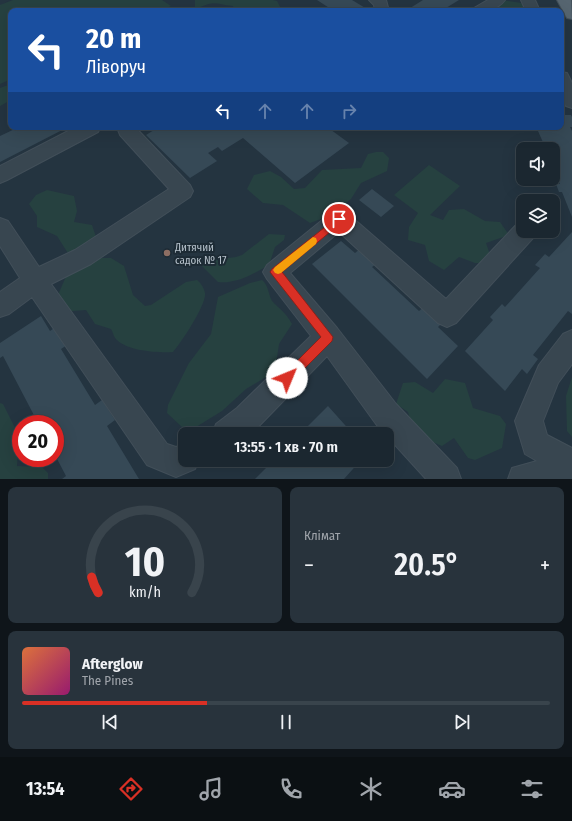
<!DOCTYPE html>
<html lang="uk">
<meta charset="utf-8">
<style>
:root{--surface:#1b2730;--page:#28333c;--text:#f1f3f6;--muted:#a0a5ab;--line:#39444c;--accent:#d93025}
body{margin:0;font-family:"Fira Sans Condensed",sans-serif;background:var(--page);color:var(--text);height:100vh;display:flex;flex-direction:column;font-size:15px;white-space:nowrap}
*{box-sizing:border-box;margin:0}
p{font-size:13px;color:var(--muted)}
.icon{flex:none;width:22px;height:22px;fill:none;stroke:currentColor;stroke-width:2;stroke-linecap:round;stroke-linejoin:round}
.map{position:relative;height:479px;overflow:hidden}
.panel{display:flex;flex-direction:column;gap:8px;padding:8px;background:#0f151a;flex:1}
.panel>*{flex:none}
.guide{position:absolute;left:8px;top:8px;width:556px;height:122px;border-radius:8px;box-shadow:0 4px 16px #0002,0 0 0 1px var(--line);background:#1a4fa0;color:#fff;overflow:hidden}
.tools{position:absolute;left:516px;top:142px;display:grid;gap:8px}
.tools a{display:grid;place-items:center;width:44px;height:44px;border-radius:8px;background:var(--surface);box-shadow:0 4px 16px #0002,0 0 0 1px var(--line);font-size:20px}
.speed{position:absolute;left:12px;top:415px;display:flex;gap:8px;font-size:20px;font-weight:700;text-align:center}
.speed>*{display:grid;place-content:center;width:52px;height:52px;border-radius:50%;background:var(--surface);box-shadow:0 4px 16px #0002,0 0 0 1px var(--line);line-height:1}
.speed .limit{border:6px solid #d22;background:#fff;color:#111}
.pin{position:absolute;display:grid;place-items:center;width:34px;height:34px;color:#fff;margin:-17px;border:2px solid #fff;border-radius:50%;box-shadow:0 1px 4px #0007}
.me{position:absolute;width:44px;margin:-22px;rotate:45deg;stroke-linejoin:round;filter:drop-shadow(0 0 3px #0008)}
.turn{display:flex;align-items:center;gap:14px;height:84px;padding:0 12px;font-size:18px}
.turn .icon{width:52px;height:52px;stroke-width:2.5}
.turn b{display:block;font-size:28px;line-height:34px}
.lanes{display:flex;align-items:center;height:38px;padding:0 12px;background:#0003;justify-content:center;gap:20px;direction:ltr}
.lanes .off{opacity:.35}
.big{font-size:30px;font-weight:600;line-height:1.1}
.panel .tile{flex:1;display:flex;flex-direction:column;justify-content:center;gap:6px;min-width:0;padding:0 14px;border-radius:8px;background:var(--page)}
.panel .dial{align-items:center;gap:0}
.dial svg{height:104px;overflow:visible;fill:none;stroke:var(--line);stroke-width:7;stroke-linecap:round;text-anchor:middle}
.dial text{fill:var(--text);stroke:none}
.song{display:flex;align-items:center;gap:12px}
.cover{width:48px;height:48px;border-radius:6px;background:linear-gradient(135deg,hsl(20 70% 55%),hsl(320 70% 35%))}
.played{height:4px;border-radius:2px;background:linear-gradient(90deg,var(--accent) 35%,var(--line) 35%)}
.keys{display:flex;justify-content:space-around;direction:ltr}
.heat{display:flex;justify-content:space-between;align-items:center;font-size:22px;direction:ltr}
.panel .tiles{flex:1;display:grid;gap:8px;grid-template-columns:1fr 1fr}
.tile:last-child{grid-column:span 2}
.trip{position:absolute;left:178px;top:427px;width:216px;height:40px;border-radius:8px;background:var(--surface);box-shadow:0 4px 16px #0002,0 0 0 1px var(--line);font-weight:600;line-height:40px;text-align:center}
.dock{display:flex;height:64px;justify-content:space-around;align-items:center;background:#0b1013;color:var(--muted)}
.dock .icon{width:28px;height:28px}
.dock .active{color:var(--accent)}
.dock b{font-size:18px;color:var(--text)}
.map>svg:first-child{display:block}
.green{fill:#264140}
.building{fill:#364956}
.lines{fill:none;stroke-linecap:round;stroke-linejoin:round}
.minor-casing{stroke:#424f59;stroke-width:2}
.major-casing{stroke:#424f59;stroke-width:2}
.minor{fill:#384650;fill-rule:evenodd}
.major{fill:#566570;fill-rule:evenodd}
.route{fill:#d93025;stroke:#8d1f18}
.slow{fill:#f59e0b}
.education-dot{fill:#8d6e63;stroke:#1d2b35;stroke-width:1.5}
.labels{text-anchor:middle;stroke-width:4;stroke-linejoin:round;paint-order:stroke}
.poi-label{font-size:11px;fill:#b5c0ca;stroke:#1d2b35;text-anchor:start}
</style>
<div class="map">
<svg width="572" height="479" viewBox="0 0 572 479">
<rect width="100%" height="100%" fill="#243440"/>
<path class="green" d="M13,0H162L171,6L159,11H11V79L0,84V5Z
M195,0H273L277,1L281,9L278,11H240L235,10L233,6C215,4 216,0 198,8H195Z
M501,0L521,3L523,5V11H492L496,9L498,2Z
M11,84V100L0,106V88Z
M376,152H383L389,158L387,171L361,183L351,199L329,216L310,223L283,205L263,203L247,189L254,175L270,171L281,177L294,189L305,188L322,170L361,168L368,154Z
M429,165L460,186L430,215L443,220L449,210L464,209L485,221L500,222L509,235L486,243L493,263H475L459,257L444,270L429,261L425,245L408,240L409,227L418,213L394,195Z
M47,190L74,196L77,211L74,222L92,225L97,240L71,258L57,236L37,227V216L29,204L36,195Z
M269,234L285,235L284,240L275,247L269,265C253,274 236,284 218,282L202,266L212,260L236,257L242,255Z
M99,258H111L124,266L133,295L145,306L151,305L186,282L197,280C201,283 204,288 205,293C207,304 181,343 173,352C158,353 128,351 117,340C114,338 113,332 111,329L95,324L86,310L61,312L54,304L71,265Z
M262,280C269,286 268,294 272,301C280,310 285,311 292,324L279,344L275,370L271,374L246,389L222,411L196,427H182L167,413L168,405L189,363L211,334L218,297L250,283Z
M572,377V437L567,431L566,396Z
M445,379L465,383L473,408L500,416L506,424L502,448L475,460L468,458L454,438L442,446L414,434L408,412L396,404L403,383L415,382L433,393Z
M0,403L3,404L19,436L17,466L42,467L48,473V479H0Z"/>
<path class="building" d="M317,0H352L367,9L364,11H334Z
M423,0H459L441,11H409L407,10Z
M561,105L565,115H571L572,117V127H570L572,131V217L562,192H559L556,184H560L553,167V149H546L538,131H540L538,127H561Z
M19,127H68L0,162V136Z
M159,127H327L349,143L295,183L243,138L222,151L218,147L208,153L217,161L190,178L146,135Z
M372,189L394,206L381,217L359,200Z
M572,232V314L568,311L533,355L538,359L527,374L522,369L505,391L465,351L493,320L490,317L502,304L505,307L540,268L535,265L545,254L549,257Z
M341,241L355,253L360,249L376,264L372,267L419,311L424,307L442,323L438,327L458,346L427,379L312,264Z
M41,316L50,331L57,326L67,345L61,349L95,405L102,400L115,420L107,426L139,479H62L66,476L55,455V424H33L37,421L3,356L0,358V343Z
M328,406L353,434H300Z
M274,460H361L344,479H255Z"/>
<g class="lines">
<defs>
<path id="minor" d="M369,0H386L389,11H375L374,5Z
M488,0H505C497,11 484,11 472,11L474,8Z
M521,0H535L540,11H526Z
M561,72L567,73L572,83V108L566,106L561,97Z
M76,127H101L98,132L7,180L0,183V166Z
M119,127H135L190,185L193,191L190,197L91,264L51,284L167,444L176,447L185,444V460H199L195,469L176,477L147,465L32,297L9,314L0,317V292L20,278L0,246V218L8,221L39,267L75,250L169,189L120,135L118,130Z
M339,210L347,213L446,299L517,224L523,223V231H536L533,238L456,323L447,327L438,323L339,232L290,273L337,328L396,404L457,468L461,479H426L376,424L327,356L257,428L249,434H212L216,424L237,408L311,336L267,279L263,272L267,265L331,213Z
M572,330V364L558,383L543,421L547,435L572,448V479H508L512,468L537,461L525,454L515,421L539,365L563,334Z"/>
<path id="major" d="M557,0H571L572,19L567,18Z"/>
</defs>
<use href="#minor" class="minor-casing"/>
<use href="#major" class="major-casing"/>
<use href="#minor" class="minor"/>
<use href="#major" class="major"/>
</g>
<path class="route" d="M339,216L344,219L342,222L282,272L333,337L332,341L291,382L287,383L284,382L282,378L284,374L321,337L270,272L272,269Z"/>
<path class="slow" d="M313,237L316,238L317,241L316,244L281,273L278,274L275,273L273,270L275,267Z"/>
<circle class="education-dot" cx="167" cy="253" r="4"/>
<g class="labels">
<g class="poi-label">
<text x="175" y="251">Дитячий<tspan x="175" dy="13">садок № 17</tspan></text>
</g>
</g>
</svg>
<div class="tools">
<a><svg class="icon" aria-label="sound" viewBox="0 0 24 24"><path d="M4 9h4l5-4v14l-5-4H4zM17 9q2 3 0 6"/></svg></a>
<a><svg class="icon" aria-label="layers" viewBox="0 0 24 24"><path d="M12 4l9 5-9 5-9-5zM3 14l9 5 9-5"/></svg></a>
</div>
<div class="speed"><div class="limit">20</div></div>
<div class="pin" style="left:339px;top:219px;background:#d93025"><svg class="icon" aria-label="arrive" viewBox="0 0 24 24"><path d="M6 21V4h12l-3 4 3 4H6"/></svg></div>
<svg class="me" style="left:287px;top:378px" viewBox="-20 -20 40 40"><circle r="19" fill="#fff"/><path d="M0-13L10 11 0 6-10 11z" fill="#d93025"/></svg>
<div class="trip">13:55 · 1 хв · 70 m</div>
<div class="guide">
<div class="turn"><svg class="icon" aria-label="left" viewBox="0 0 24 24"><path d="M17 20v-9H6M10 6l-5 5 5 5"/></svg><div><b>20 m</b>Ліворуч</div></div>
<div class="lanes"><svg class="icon" aria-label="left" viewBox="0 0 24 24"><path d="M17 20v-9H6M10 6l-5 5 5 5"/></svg><svg class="icon off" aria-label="ahead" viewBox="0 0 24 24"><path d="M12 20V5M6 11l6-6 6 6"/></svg><svg class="icon off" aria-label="ahead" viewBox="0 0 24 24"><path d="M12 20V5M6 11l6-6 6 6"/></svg><svg class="icon off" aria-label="right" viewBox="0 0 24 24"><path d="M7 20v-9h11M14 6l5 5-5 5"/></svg></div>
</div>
</div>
<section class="panel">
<div class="tiles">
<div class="tile dial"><svg viewBox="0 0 100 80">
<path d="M14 69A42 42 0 1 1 86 69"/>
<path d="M14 69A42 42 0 0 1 9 57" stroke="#d93025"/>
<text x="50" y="56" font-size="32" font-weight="700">10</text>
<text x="50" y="72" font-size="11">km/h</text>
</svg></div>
<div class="tile"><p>Клімат</p>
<div class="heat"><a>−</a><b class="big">20.5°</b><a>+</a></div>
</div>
<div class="tile">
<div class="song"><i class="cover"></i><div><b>Afterglow</b><p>The Pines</p></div></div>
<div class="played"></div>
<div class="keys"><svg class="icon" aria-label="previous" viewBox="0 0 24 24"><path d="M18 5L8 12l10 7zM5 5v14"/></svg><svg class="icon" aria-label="pause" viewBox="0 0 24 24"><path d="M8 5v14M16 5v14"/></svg><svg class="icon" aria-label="next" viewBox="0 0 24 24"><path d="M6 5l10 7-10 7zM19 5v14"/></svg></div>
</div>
</div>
</section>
<nav class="dock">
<b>13:54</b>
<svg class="icon active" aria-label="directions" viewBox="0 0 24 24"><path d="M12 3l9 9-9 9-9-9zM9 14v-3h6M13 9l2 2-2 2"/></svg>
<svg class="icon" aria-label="music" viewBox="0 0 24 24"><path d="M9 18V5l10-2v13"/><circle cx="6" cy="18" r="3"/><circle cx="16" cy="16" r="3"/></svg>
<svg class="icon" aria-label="phone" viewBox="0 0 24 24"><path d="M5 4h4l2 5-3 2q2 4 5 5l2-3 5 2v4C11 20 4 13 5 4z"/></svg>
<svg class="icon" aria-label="climate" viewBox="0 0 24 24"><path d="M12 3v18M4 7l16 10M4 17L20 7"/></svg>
<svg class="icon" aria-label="car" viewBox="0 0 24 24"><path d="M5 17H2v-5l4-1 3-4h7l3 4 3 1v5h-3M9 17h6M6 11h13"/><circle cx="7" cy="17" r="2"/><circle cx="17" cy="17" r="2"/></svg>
<svg class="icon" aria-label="filters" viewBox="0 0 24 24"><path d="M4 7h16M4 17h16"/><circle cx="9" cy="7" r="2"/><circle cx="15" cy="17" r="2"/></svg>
</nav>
